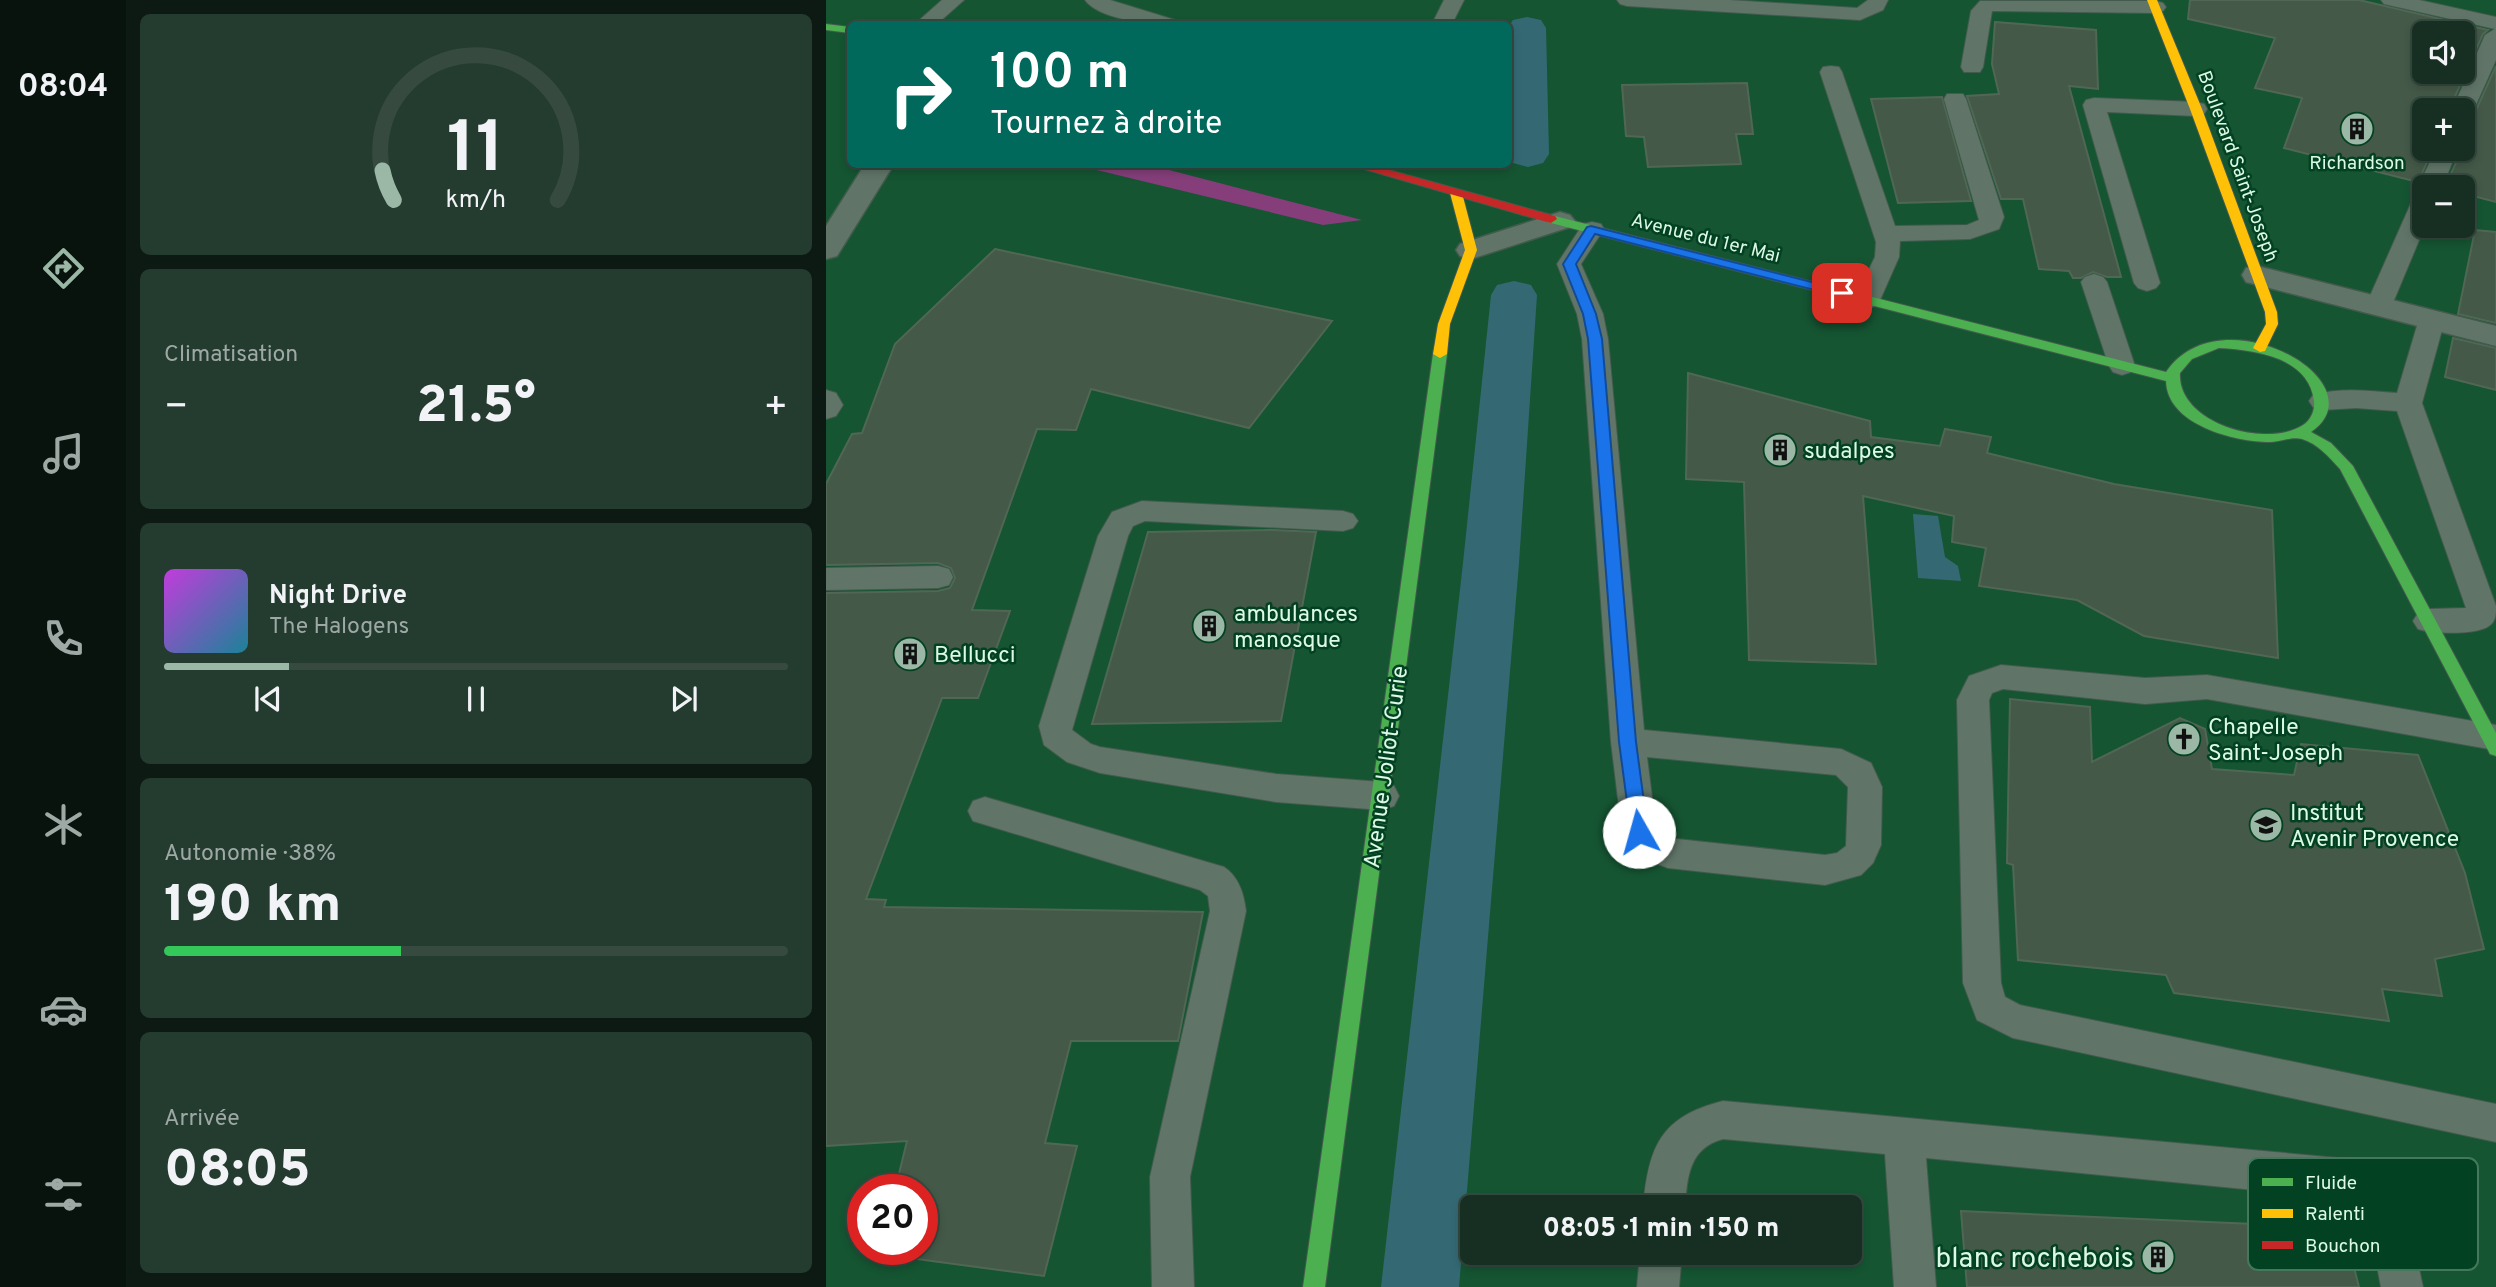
<!DOCTYPE html>
<html lang="fr">
<meta charset="utf-8">
<style>
:root{--surface:#172f22;--page:#243b2f;--text:#f1f3f6;--muted:#9ea9a5;--line:#364a40;--accent:#9ab8a5}
body{margin:0;font-family:Overpass,sans-serif;background:var(--page);color:var(--text);height:100vh;display:flex;flex-direction:column;font-size:26px;white-space:nowrap}
*{box-sizing:border-box;margin:0}
p{font-size:23px;color:var(--muted)}
.icon{flex:none;width:38px;height:38px;fill:none;stroke:currentColor;stroke-width:2;stroke-linecap:round;stroke-linejoin:round}
.map{position:relative;flex:1;overflow:hidden}
.details{display:flex;flex-direction:column;gap:14px;padding:14px;background:#0d1a13;width:700px}
.details>*{flex:none}
.guide{position:absolute;left:21px;top:21px;width:665px;height:147px;border-radius:10px;box-shadow:0 4px 10px #0003,0 0 0 2px var(--line);background:#00695c;color:#fff;overflow:hidden}
.controls{position:absolute;left:1586px;top:21px;display:grid;gap:14px}
.controls a{display:grid;place-items:center;width:63px;height:63px;border-radius:10px;background:var(--surface);box-shadow:0 4px 10px #0003,0 0 0 2px var(--line);font-size:35px}
.speed{position:absolute;left:21px;top:1174px;display:flex;gap:14px;font-size:35px;font-weight:700;text-align:center}
.speed>*{display:grid;place-content:center;width:91px;height:91px;border-radius:50%;background:var(--surface);box-shadow:0 4px 10px #0003,0 0 0 2px var(--line);line-height:1}
.speed .limit{border:10px solid #d22;background:#fff;color:#111}
.pin{position:absolute;display:grid;place-items:center;width:60px;height:60px;color:#fff;margin:-30px;border-radius:14px;box-shadow:0 4px 10px #0006}
.me{position:absolute;width:77px;margin:-38px;rotate:353deg;stroke-linejoin:round;filter:drop-shadow(0 0 5px #0008)}
.turn{display:flex;align-items:center;gap:24px;height:147px;padding:0 28px;font-size:32px}
.turn .icon{width:91px;height:91px;stroke-width:2.5}
.turn b{display:block;font-size:49px;line-height:60px}
.big{font-size:52px;font-weight:800;line-height:1.1}
.details .tile{flex:1;display:flex;flex-direction:column;justify-content:center;gap:10px;min-width:0;padding:0 24px;border-radius:10px;background:var(--page)}
.details .dial{align-items:center;gap:0}
.dial svg{height:182px;overflow:visible;fill:none;stroke:var(--line);stroke-width:7;stroke-linecap:round;text-anchor:middle}
.dial text{fill:var(--text);stroke:none}
.song{display:flex;align-items:center;gap:21px}
.cover{width:84px;height:84px;border-radius:10px;background:linear-gradient(135deg,hsl(290 70% 55%),hsl(190 70% 35%))}
.played{height:7px;border-radius:4px;background:linear-gradient(90deg,var(--accent) 20%,var(--line) 20%)}
.keys{display:flex;justify-content:space-around;direction:ltr}
.heat{display:flex;justify-content:space-between;align-items:center;font-size:38px;direction:ltr}
.charge{height:10px;border-radius:5px;background:linear-gradient(90deg,#34c759 38%,var(--line) 0)}
.trip{position:absolute;left:634px;top:1195px;width:402px;height:70px;border-radius:10px;background:var(--surface);box-shadow:0 4px 10px #0003,0 0 0 2px var(--line);font-weight:800;line-height:70px;text-align:center}
main{display:flex;flex:1;min-height:0}
.tabs{display:flex;flex-direction:column;width:126px;justify-content:space-around;align-items:center;background:#09130e;color:var(--muted)}
.tabs .icon{width:49px;height:49px}
.tabs .current{color:var(--accent)}
.tabs b{font-size:32px;color:var(--text)}
.map>svg:first-child{display:block}
.built{fill:#155532;fill-rule:evenodd}
.green{fill:#853e7a}
.water{fill:#346973}
.lines{fill:none;stroke-linecap:round;stroke-linejoin:round}
.canal{fill:#346973;fill-rule:evenodd}
.building{fill:#445948;stroke:#516755;stroke-width:2;fill-rule:evenodd}
.lane-casing{stroke:#425b4d;stroke-width:2}
.street-casing{stroke:#425b4d;stroke-width:3}
.fast-casing{stroke:#425b4d;stroke-width:2}
.slow-casing{stroke:#425b4d;stroke-width:2}
.jam-casing{stroke:#425b4d;stroke-width:2}
.lane{fill:#607568;fill-rule:evenodd}
.street{fill:#607568;fill-rule:evenodd}
.fast{fill:#4caf50;fill-rule:evenodd}
.slow{fill:#ffc107;fill-rule:evenodd}
.jam{fill:#c62828;fill-rule:evenodd}
.route{fill:#1a73e8;stroke:#114b97;stroke-width:2}
.labels{text-anchor:middle;stroke-width:5;stroke-linejoin:round;paint-order:stroke}
.far-poi-label{font-size:19px;fill:#dcf9e5;stroke:#024122}
.far-street-label{font-size:19px;fill:#dcf9e5;stroke:#024122}
.poi-label{font-size:23px;fill:#dcf9e5;stroke:#024122;text-anchor:start}
.street-label{font-size:23px;fill:#dcf9e5;stroke:#024122}
.near-poi-label{font-size:28px;fill:#dcf9e5;stroke:#024122;text-anchor:end}
.key{fill:#024122;stroke:#43785c;stroke-width:2}
.key-label{font-size:19px;fill:#dcf9e5}
</style>
<main>
<nav class="tabs">
<b>08:04</b>
<svg class="icon current" aria-label="directions" viewBox="0 0 24 24"><path d="M12 3l9 9-9 9-9-9zM9 14v-3h6M13 9l2 2-2 2"/></svg>
<svg class="icon" aria-label="music" viewBox="0 0 24 24"><path d="M9 18V5l10-2v13"/><circle cx="6" cy="18" r="3"/><circle cx="16" cy="16" r="3"/></svg>
<svg class="icon" aria-label="phone" viewBox="0 0 24 24"><path d="M5 4h4l2 5-3 2q2 4 5 5l2-3 5 2v4C11 20 4 13 5 4z"/></svg>
<svg class="icon" aria-label="climate" viewBox="0 0 24 24"><path d="M12 3v18M4 7l16 10M4 17L20 7"/></svg>
<svg class="icon" aria-label="car" viewBox="0 0 24 24"><path d="M5 17H2v-5l4-1 3-4h7l3 4 3 1v5h-3M9 17h6M6 11h13"/><circle cx="7" cy="17" r="2"/><circle cx="17" cy="17" r="2"/></svg>
<svg class="icon" aria-label="filters" viewBox="0 0 24 24"><path d="M4 7h16M4 17h16"/><circle cx="9" cy="7" r="2"/><circle cx="15" cy="17" r="2"/></svg>
</nav>
<section class="details">
<div class="tile dial"><svg viewBox="0 0 100 80">
<path d="M14 69A42 42 0 1 1 86 69"/>
<path d="M14 69A42 42 0 0 1 9 56" stroke="#9ab8a5"/>
<text x="50" y="56" font-size="32" font-weight="700">11</text>
<text x="50" y="72" font-size="11">km/h</text>
</svg></div>
<div class="tile"><p>Climatisation</p>
<div class="heat"><a>−</a><b class="big">21.5°</b><a>+</a></div>
</div>
<div class="tile">
<div class="song"><i class="cover"></i><div><b>Night Drive</b><p>The Halogens</p></div></div>
<div class="played"></div>
<div class="keys"><svg class="icon" aria-label="previous" viewBox="0 0 24 24"><path d="M18 5L8 12l10 7zM5 5v14"/></svg><svg class="icon" aria-label="pause" viewBox="0 0 24 24"><path d="M8 5v14M16 5v14"/></svg><svg class="icon" aria-label="next" viewBox="0 0 24 24"><path d="M6 5l10 7-10 7zM19 5v14"/></svg></div>
</div>
<div class="tile"><p>Autonomie · 38%</p><b class="big">190 km</b><div class="charge"></div></div>
<div class="tile"><p>Arrivée</p><b class="big">08:05</b></div>
</section>
<div class="map">
<svg width="1670" height="1287" viewBox="0 0 1670 1287">
<rect width="100%" height="100%" fill="#1f3f2d"/>
<path class="built" d="M0,0H1670V1287H0ZM24,24H682V164H24ZM1598,33H1636V72H1598ZM1598,110H1636V149H1598ZM1598,187H1636V226H1598ZM37,1190H96V1250H37ZM646,1208H1024V1253H646Z"/>
<path class="green" d="M250,165H324L536,220L497,225Z"/>
<path class="water" d="M1087,514L1112,516L1119,557L1132,566L1135,581L1092,578Z"/>
<g class="lines">
<path class="canal" d="M701,17L715,20L720,28L723,154L717,163L702,167L687,163L682,156V27L687,20Z
M688,281L705,285L711,295L693,563L633,1287H555L637,563L665,295L671,285Z"/>
</g>
<path class="building" d="M1364,0H1533L1662,30L1657,34L1623,110H1598V149H1607L1592,182L1458,148L1476,98L1429,88L1449,38L1362,19ZM1598,33H1636V72H1598Z
M1169,22L1270,30L1272,89L1243,86L1295,277H1281L1267,272L1255,278H1247L1243,271L1213,269L1197,199H1175L1141,96L1173,94L1166,64Z
M1670,66V202L1636,193V187H1619L1636,149V122L1646,119Z
M921,83L927,134H910L915,164L822,167L818,137L800,136L796,85Z
M1116,97L1145,201L1072,203L1045,99Z
M1649,230L1670,232V323L1632,314Z
M169,249L506,321L423,428L265,389L250,430L211,429L146,610L184,611L152,698H116L40,899L60,900L58,907L377,912L352,1041H245L219,1143L251,1146L218,1276L53,1254L54,1250H96V1190H69L81,1141L0,1146V593L112,591L124,588L129,578L125,568L112,563L0,565V484L26,434L36,433L69,344Z
M1627,338L1670,348V390L1619,377Z
M862,373L1044,421L1045,437L1114,446L1119,429L1165,437L1161,453L1288,484L1446,510L1452,658L1318,636L1251,600L1153,586L1160,548L1126,542L1128,516L1037,496L1050,664L923,660L918,482L860,479Z
M446,530L490,532L455,721L266,724L322,532Z
M1184,699L1264,707L1266,762L1354,718L1379,729L1386,769L1468,775L1475,744L1592,755L1639,873L1658,949L1609,959L1616,996L1556,989L1563,1021L1348,993L1340,975L1192,960L1187,865L1181,863Z
M1135,1211L1518,1228L1533,1287H1141Z"/>
<g class="lines">
<defs>
<path id="lane" d="M116,0H138L111,24H89Z
M259,0H284L349,20L352,24C330,26 273,20 259,0Z
M618,0H638L626,24H606Z
M791,0H903L1031,8L1042,0H1062L1057,10L1034,20L801,6L794,4Z
M1555,0H1593L1670,17V60L1644,118L1636,120V110H1626L1659,35L1669,29L1558,4Z
M1154,1H1330L1337,3L1340,7L1337,11L1330,13L1166,11L1157,67L1154,72H1138L1135,67L1145,11Z
M1005,66L1013,67L1016,72L1069,226L1141,225L1153,220L1118,99L1121,94H1137L1140,99L1178,217L1173,229L1144,239L1074,241L1073,257L1054,300L1050,306L1041,308L1032,306L1028,300L1049,257L1050,242L994,72L997,67Z
M1268,98L1370,102L1378,104L1381,109L1378,114L1370,116L1281,112L1334,283L1330,288L1321,291L1312,288L1308,283L1257,105L1260,100Z
M1610,149H1632L1616,187H1598V193L1596,192L1592,187Z
M1598,194L1599,226L1566,305L1562,311L1553,313L1544,311L1540,305L1586,201L1590,196Z
M766,222L775,224L778,229L755,264L777,314L782,339L818,730L1015,749L1045,763L1056,787L1055,845L1047,863L1035,875L999,885L842,868L816,858L803,847L796,832L785,742L756,339L751,314L731,264L757,224ZM821,757L1010,775L1022,787L1020,846L1011,853L999,855L842,838L830,829Z
M1268,274L1277,277L1281,282L1309,366L1305,372L1296,375L1287,372L1283,366L1255,282L1259,277Z
M1606,311L1615,313L1619,319L1596,403L1670,606C1670,614 1670,621 1663,626C1651,635 1606,634 1592,629L1587,621L1592,613L1603,609L1640,608L1571,411L1530,408L1497,410L1487,407L1483,401L1487,395C1515,387 1543,391 1571,393L1593,319L1597,313Z
M0,390L10,393L17,405L10,416L0,419Z
M316,501L517,511L527,514L532,521L527,528L517,531L319,521L307,526L302,536L246,730L265,744L274,747L450,774L556,782L568,786L573,796L568,806L556,810L450,802L274,773L241,762L218,745L213,726L272,536L286,512Z
M112,566L123,569L127,577L123,585L112,588L0,590V568Z
M1175,665L1319,678L1381,675L1670,725V747L1663,749L1381,699L1319,704L1177,689L1166,693L1163,700L1175,983L1179,997L1194,1005L1670,1104V1142L1187,1038L1151,1020L1137,983L1131,700L1143,676Z
M159,797L398,867C413,877 418,894 420,911L364,1177L368,1287H326L324,1177L384,911L382,896L374,890L147,821L142,811L147,801Z
M897,1101L1512,1158C1527,1164 1544,1169 1556,1180C1584,1206 1589,1252 1597,1287H1555C1548,1253 1545,1215 1511,1198L1100,1158L1110,1287H1068L1059,1154L897,1139C863,1148 861,1177 859,1208H817C823,1146 834,1117 897,1101Z
M814,1253H856L853,1287H811Z"/>
<path id="street" d="M39,164H68L11,256L0,259V226Z
M734,212L744,215L749,221L744,227L645,259L634,256L630,250L634,244Z
M1431,266L1670,326V346L1420,282L1416,275L1420,268Z"/>
<path id="fast" d="M0,24L24,27V33L0,30Z
M725,215L1340,372C1395,291 1556,383 1485,432L1505,443L1527,466L1670,733V756L1664,754L1514,469C1503,457 1492,444 1476,439C1467,436 1453,442 1444,442C1409,442 1341,425 1340,381L721,222L719,219ZM1393,348C1429,350 1483,357 1488,401C1489,410 1485,420 1477,425C1440,449 1351,423 1354,373L1366,359Z
M614,350L621,354L499,1287H477L607,354Z"/>
<path id="slow" d="M1321,0H1331L1376,109L1451,312L1452,324L1439,351L1434,352L1427,348L1440,324L1439,312L1364,109Z
M630,189L636,193L651,250L624,324L621,354L614,358L607,354L612,324L639,250L624,193Z"/>
<path id="jam" d="M521,164H541L729,216L731,219L725,223L721,222Z"/>
</defs>
<use href="#lane" class="lane-casing"/>
<use href="#street" class="street-casing"/>
<use href="#fast" class="fast-casing"/>
<use href="#slow" class="slow-casing"/>
<use href="#jam" class="jam-casing"/>
<use href="#lane" class="lane"/>
<use href="#street" class="street"/>
<use href="#fast" class="fast"/>
<use href="#slow" class="slow"/>
<use href="#jam" class="jam"/>
</g>
<path class="route" d="M765,226L1021,291L1023,293L1016,297L769,234L750,264L770,314L776,339L810,742L822,832L820,837L813,839L807,837L805,832L793,742L762,339L757,314L737,264L761,227Z"/>
<defs>
<symbol id="building-disc" viewBox="-11 -11 22 22"><circle r="9.5" fill="#9ab8a5" stroke="#024122"/><path d="M-4-6H4V6H1V3H-1V6H-4ZM-2.5-4.3h1.7v1.8h-1.7ZM.8-4.3h1.7v1.8H.8ZM-2.5-1h1.7V.8h-1.7ZM.8-1h1.7V.8H.8Z" fill="#111"/></symbol>
<symbol id="church-disc" viewBox="-11 -11 22 22"><circle r="9.5" fill="#9ab8a5" stroke="#024122"/><path d="M-1.2-6h2.4v3.5h3.3v2.4h-3.3V6h-2.4V-.1h-3.3v-2.4h3.3Z" fill="#111"/></symbol>
<symbol id="school-disc" viewBox="-11 -11 22 22"><circle r="9.5" fill="#9ab8a5" stroke="#024122"/><path d="M0-5L7-2L0 1L-7-2ZM-4 1L0 2.5L4 1V4Q0 6-4 4Z" fill="#111"/></symbol>
</defs>
<g fill-rule="evenodd">
<use href="#building-disc" x="1512" y="110" width="38" height="38"/>
<use href="#building-disc" x="935" y="431" width="38" height="38"/>
<use href="#building-disc" x="364" y="607" width="38" height="38"/>
<use href="#building-disc" x="65" y="635" width="38" height="38"/>
<use href="#church-disc" x="1339" y="720" width="38" height="38"/>
<use href="#school-disc" x="1421" y="806" width="38" height="38"/>
<use href="#building-disc" x="1313" y="1238" width="38" height="38"/>
</g>
<g class="labels">
<g class="far-poi-label">
<text x="1531" y="169">Richardson</text>
</g>
<g class="far-street-label">
<text transform="translate(1413 166) rotate(70)" y="7">Boulevard Saint-Joseph</text>
<text transform="translate(880 237) rotate(14)" y="7">Avenue du 1er Mai</text>
</g>
<g class="poi-label">
<text x="978" y="458">sudalpes</text>
<text x="408" y="621">ambulances<tspan x="408" dy="26">manosque</tspan></text>
<text x="108" y="662">Bellucci</text>
<text x="1382" y="734">Chapelle<tspan x="1382" dy="26">Saint-Joseph</tspan></text>
<text x="1464" y="820">Institut<tspan x="1464" dy="26">Avenir Provence</tspan></text>
</g>
<g class="street-label">
<text transform="translate(559 767) rotate(-82)" y="8">Avenue Joliot-Curie</text>
</g>
<g class="near-poi-label">
<text x="1308" y="1267">blanc rochebois</text>
</g>
</g>
<rect x="1422" y="1158" width="230" height="112" rx="10" class="key"/>
<rect x="1436" y="1178" width="31" height="8" fill="#4caf50"/>
<rect x="1436" y="1209" width="31" height="9" fill="#ffc107"/>
<rect x="1436" y="1241" width="31" height="8" fill="#c62828"/>
<g class="key-label">
<text x="1479" y="1189">Fluide</text>
<text x="1479" y="1220">Ralenti</text>
<text x="1479" y="1252">Bouchon</text>
</g>
</svg>
<div class="controls">
<a><svg class="icon" aria-label="sound" viewBox="0 0 24 24"><path d="M4 9h4l5-4v14l-5-4H4zM17 9q2 3 0 6"/></svg></a>
<a>+</a>
<a>−</a>
</div>
<div class="speed"><div class="limit">20</div></div>
<div class="pin" style="left:1016px;top:293px;background:#d93025"><svg class="icon" aria-label="arrive" viewBox="0 0 24 24"><path d="M6 21V4h12l-3 4 3 4H6"/></svg></div>
<svg class="me" style="left:813px;top:832px" viewBox="-20 -20 40 40"><circle r="19" fill="#fff"/><path d="M0-13L10 11 0 6-10 11z" fill="#1a73e8"/></svg>
<div class="trip">08:05 · 1 min · 150 m</div>
<div class="guide">
<div class="turn"><svg class="icon" aria-label="right" viewBox="0 0 24 24"><path d="M7 20v-9h11M14 6l5 5-5 5"/></svg><div><b>100 m</b>Tournez à droite</div></div>
</div>
</div>
</main>
